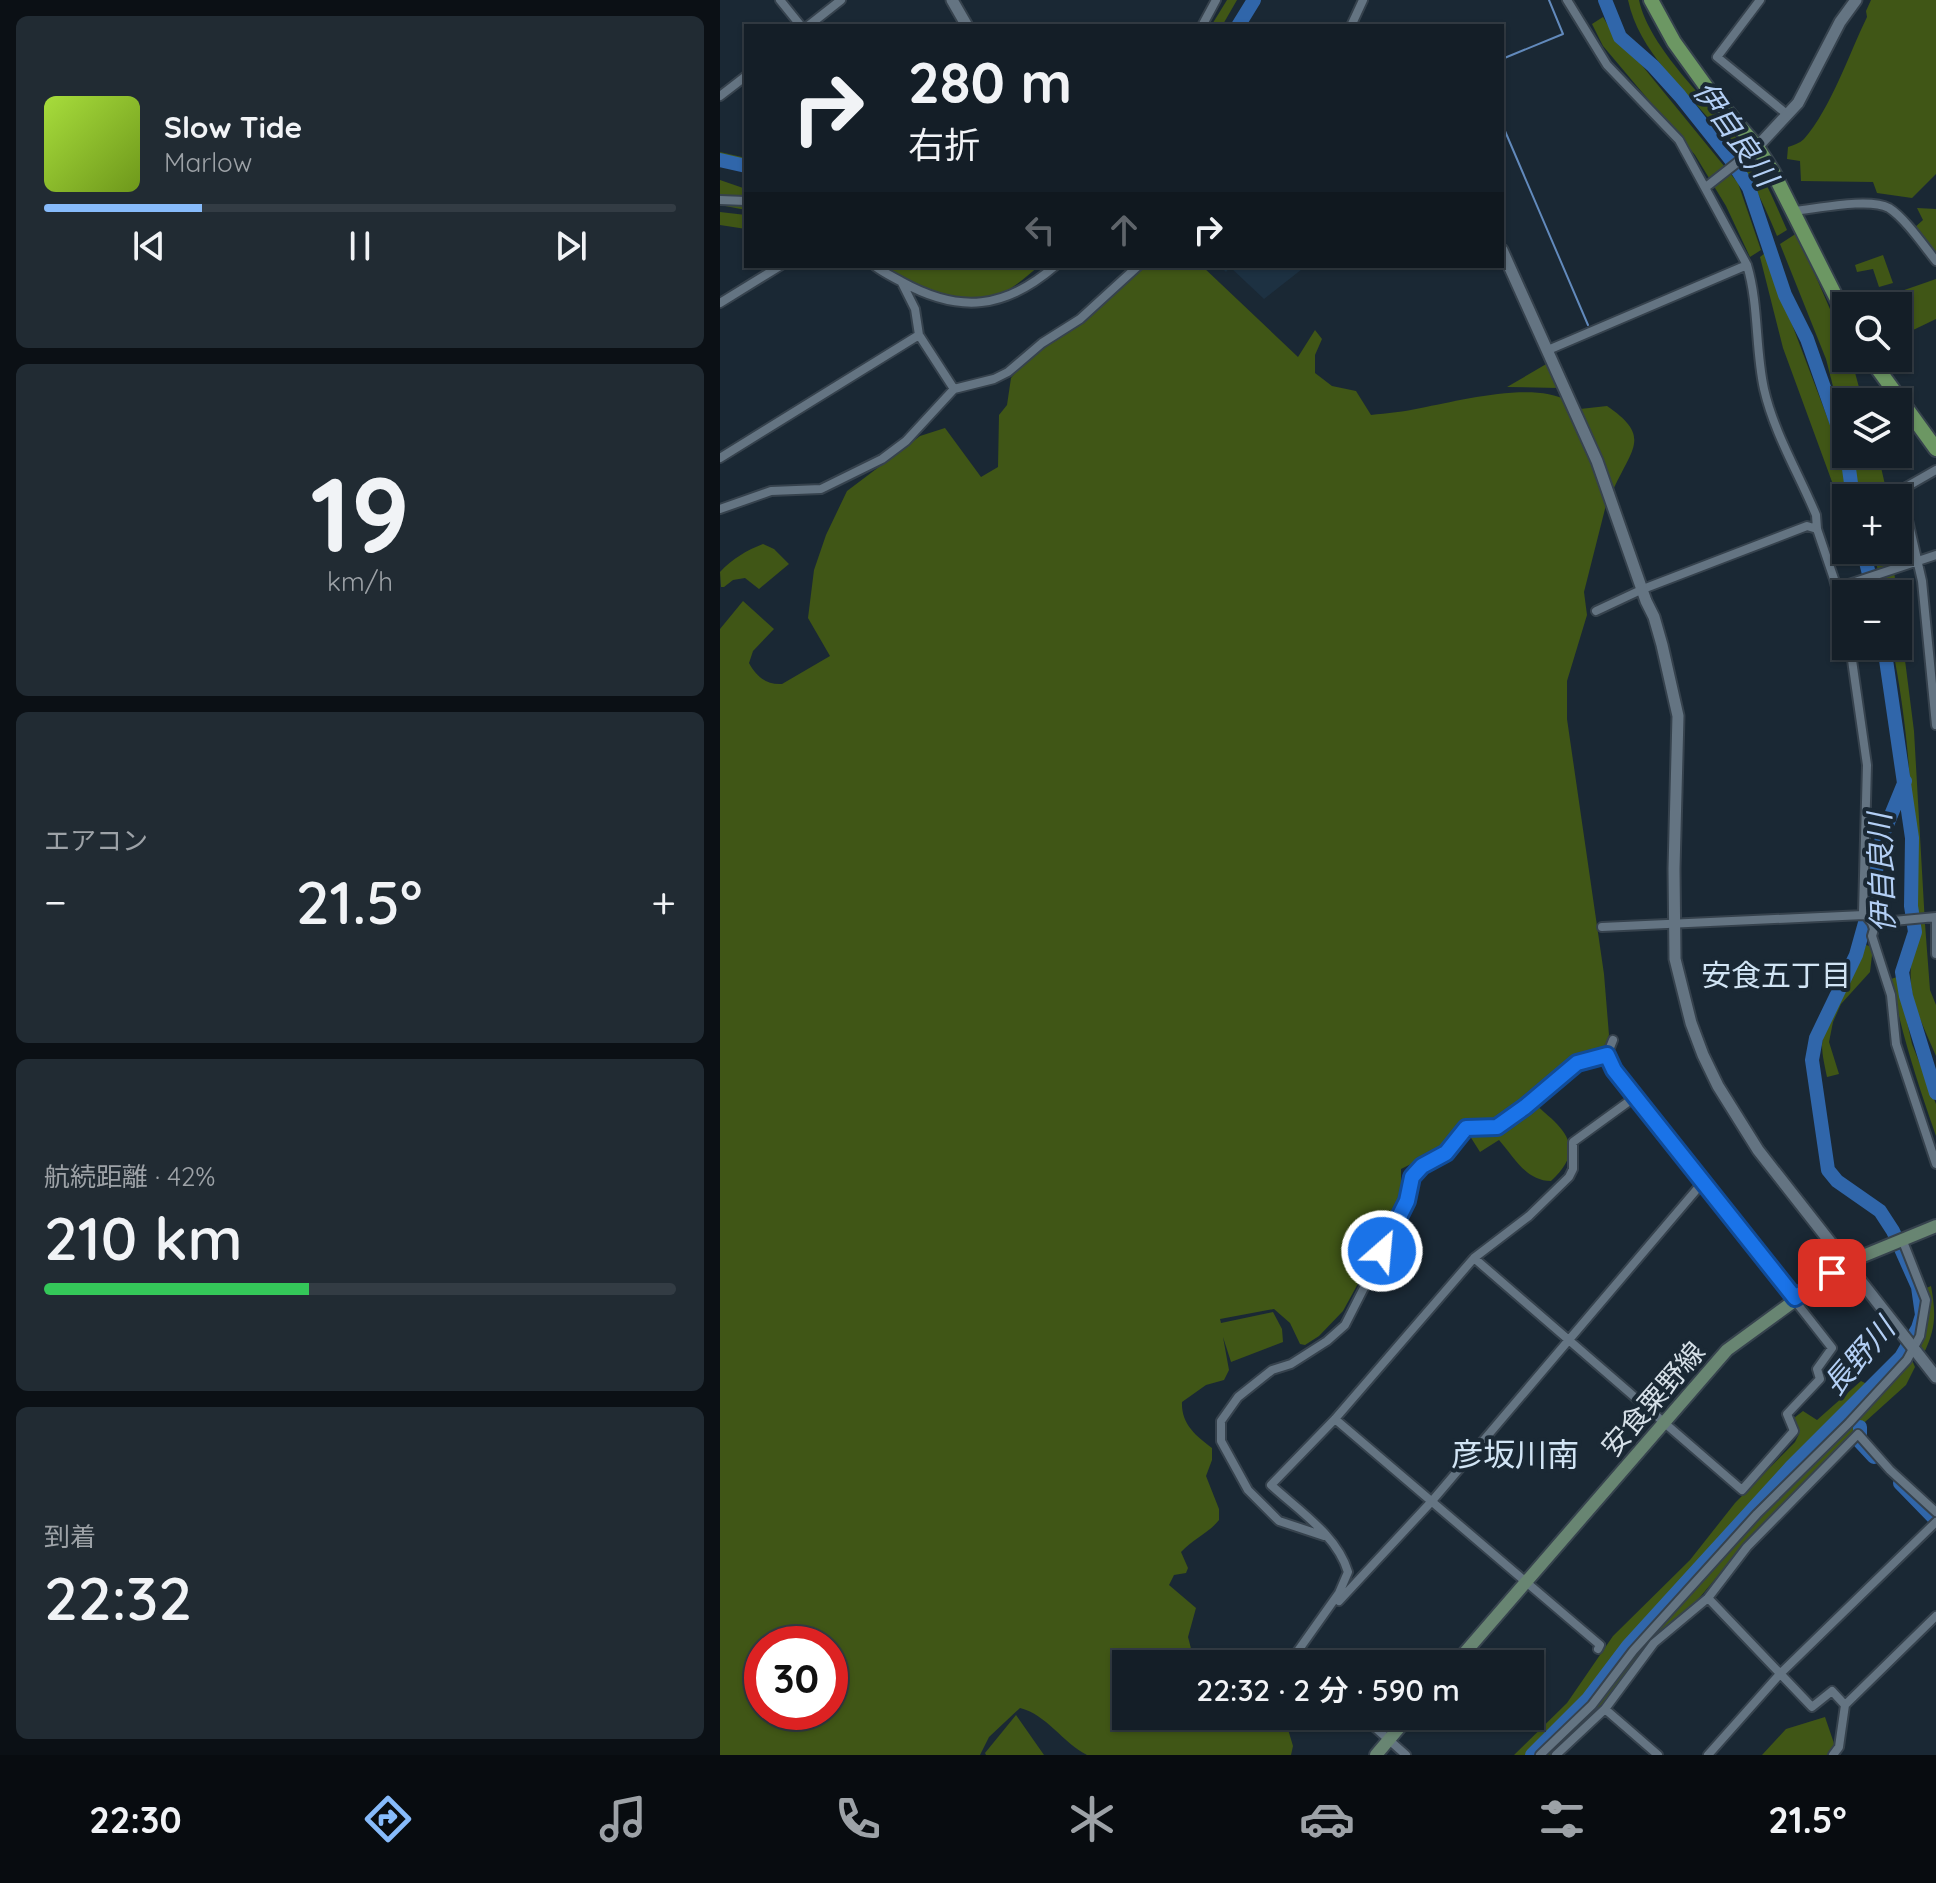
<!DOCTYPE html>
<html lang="ja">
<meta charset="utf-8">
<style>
:root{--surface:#141e27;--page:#212b33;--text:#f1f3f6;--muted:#9da2a7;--line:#333c44;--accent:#87bbfb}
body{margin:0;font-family:Quicksand,"Noto Sans JP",sans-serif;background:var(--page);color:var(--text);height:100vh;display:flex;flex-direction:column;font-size:30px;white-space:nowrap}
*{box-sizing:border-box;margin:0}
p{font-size:26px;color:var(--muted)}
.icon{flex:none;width:44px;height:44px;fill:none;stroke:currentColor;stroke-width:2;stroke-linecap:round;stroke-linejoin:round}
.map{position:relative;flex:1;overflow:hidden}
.panel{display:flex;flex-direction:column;gap:16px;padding:16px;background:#0b1015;width:720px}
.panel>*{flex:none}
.guide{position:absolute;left:24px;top:24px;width:760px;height:244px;border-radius:0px;box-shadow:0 2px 6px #0004,0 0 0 2px var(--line);background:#141e27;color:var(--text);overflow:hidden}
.tools{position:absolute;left:1112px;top:292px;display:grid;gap:16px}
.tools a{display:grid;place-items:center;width:80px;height:80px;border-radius:0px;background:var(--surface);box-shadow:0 2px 6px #0004,0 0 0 2px var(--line);font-size:40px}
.speed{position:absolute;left:24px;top:1626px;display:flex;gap:16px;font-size:40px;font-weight:700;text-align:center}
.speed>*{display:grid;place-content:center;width:104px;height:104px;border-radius:50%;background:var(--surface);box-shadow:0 2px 6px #0004,0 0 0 2px var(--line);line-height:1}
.speed .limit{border:12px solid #d22;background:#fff;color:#111}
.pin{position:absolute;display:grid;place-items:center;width:68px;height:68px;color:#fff;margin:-34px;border-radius:16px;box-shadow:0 4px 12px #0006}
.me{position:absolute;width:88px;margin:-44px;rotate:27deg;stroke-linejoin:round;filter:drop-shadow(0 0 6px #0008)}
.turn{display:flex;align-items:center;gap:28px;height:168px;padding:0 32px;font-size:36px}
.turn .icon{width:104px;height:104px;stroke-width:2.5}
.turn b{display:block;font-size:56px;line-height:68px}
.lanes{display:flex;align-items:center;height:76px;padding:0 32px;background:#0003;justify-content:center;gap:40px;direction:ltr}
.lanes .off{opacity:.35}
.big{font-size:60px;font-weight:600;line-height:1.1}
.panel .widget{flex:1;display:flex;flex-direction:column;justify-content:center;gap:12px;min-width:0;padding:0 28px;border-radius:12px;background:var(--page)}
.panel .dial{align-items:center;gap:0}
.dial b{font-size:104px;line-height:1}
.song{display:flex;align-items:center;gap:24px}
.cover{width:96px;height:96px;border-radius:12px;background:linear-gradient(135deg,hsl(80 70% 55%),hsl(80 70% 35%))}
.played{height:8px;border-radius:4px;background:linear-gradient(90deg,var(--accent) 25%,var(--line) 25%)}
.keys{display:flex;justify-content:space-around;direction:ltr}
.heat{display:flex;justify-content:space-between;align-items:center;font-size:44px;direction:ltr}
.charge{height:12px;border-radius:6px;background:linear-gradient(90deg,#34c759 42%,var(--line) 0)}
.trip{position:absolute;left:392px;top:1650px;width:432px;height:80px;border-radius:0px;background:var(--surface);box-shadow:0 2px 6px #0004,0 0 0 2px var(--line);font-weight:600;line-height:80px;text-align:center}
.menu{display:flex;height:128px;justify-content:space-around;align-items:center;background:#080c10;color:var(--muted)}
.menu .icon{width:56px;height:56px}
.menu .current{color:var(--accent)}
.menu b{font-size:36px;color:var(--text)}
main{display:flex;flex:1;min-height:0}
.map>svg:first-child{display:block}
.built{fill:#1d3142}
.green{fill:#405616;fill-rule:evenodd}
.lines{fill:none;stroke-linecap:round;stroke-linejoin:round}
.stream{stroke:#628abc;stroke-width:2}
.river{stroke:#3066aa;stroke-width:14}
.minor-casing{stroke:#36424d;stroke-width:12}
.tertiary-casing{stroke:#36424d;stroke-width:15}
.secondary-casing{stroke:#36424d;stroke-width:16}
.primary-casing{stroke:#36424d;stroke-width:18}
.minor{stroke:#647482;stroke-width:8}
.tertiary{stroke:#647482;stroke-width:11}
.secondary{stroke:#688572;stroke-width:12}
.primary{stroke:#6c9763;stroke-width:14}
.route-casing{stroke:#114b97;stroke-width:20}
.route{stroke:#1a73e8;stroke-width:14}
.labels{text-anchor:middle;stroke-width:8;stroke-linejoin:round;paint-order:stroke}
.street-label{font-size:28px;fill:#d5dfe7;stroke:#1a2834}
.water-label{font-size:30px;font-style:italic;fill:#b3cff5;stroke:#1a2834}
.neighbourhood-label{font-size:30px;fill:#d1e4f4;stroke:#1a2834}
.quarter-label{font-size:32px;fill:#d1e4f4;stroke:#1a2834}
</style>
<main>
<section class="panel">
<div class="widget">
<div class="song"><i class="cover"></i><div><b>Slow Tide</b><p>Marlow</p></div></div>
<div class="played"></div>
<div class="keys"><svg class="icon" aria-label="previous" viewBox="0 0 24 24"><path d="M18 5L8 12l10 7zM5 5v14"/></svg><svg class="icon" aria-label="pause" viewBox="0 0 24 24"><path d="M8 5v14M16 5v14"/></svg><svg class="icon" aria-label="next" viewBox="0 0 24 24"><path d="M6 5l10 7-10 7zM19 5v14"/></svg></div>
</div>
<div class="widget dial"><b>19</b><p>km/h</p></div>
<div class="widget"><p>エアコン</p>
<div class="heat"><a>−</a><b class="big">21.5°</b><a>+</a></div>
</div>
<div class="widget"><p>航続距離 · 42%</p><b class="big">210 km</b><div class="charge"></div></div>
<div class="widget"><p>到着</p><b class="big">22:32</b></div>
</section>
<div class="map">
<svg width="1216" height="1755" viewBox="0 0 1216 1755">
<rect width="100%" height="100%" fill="#1a2834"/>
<path class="built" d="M500,266H586L544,299L510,267L506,272Z"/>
<path class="green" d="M507,0H517L502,26H491Z
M908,0H919C929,48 990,103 1020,142C1041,169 1053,198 1067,230L1057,236C1041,197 1023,161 996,127C964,88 919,52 908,0Z
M1151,0H1216V174L1192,198L1157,193L1153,182L1081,181L1080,161L1067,159L1068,147C1074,145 1080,143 1084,139C1111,108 1129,54 1147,17L1146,11Z
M883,17L898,42L920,63L1018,183L1041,250L1030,257L1006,206L975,155L883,46L872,24Z
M0,152L26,158V168L0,164Z
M0,180L26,189V210L0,205Z
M1197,208L1216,209V255L1193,229L1203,220Z
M0,212L26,215V229L0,225Z
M1077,233L1126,346V358H1131L1143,402H1126V437L1106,359L1060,244Z
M1045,253L1126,467L1128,498H1126V520L1063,348L1040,257Z
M1163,255L1173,283L1159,287L1153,269L1137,272L1135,265Z
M164,266H319C306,277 293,289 277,296C239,312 196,285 164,266Z
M420,266H482L578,357L595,330L602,339L595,355V373L612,386L636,391L651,415C667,413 684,412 701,408C739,401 813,381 848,401L886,505L864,592L867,615L847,681V719L884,974L889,1035L884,1052L842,1076L810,1100C840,1126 870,1145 831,1181C806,1181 794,1157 779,1140L760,1152L743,1125L719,1150L681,1169V1205L623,1311L599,1336L585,1345L580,1344L570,1323L554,1309L500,1319L501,1323L553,1312L562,1329L563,1342L511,1362L503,1337L509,1370L504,1380L486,1385L462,1402C461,1424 476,1436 492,1448V1460L486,1476L499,1509V1520C489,1533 473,1539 461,1552L468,1568L466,1573L454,1575L449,1585L476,1608L468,1637L474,1660C485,1658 489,1655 497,1664H406V1716H564L573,1746L571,1755H367C343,1743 326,1714 300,1708L269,1737L260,1755H0V629L23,601L54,629L33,651L29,663C36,676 46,685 62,684L110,656L88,618L94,570L106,535L127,491L200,436L225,428L261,477L278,467L279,415L287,405L291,378L310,355ZM42,1644H110V1712H42Z
M1216,279V319L1189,332L1178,314V306H1173L1167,296Z
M828,363L838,388L787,387Z
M887,406C931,436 913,447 894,488L860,409Z
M1130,454H1158L1168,498H1139Z
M1178,539L1183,558L1173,563L1177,594H1162L1154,550H1178Z
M43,544L54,549L69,564L39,589L25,578L13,580L4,587H1L0,572C12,559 27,550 43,544Z
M1178,605L1194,731L1205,924L1210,990L1216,1005V1056C1198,1013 1181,988 1197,940C1194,842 1192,742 1172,646H1178Z
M1146,945L1153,947L1150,972L1121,1004L1113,1022L1109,1042L1119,1074L1107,1077C1105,1067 1102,1055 1102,1045C1104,1013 1136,977 1146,945Z
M1177,977L1192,1044L1216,1104V1136C1198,1084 1181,1033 1171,979Z
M1211,1286C1216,1314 1216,1328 1204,1353L1199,1348L1209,1307L1204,1289Z
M1192,1360L1195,1367L1186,1385L1125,1440L1035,1532L975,1603L940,1635L859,1731L832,1755H824L1032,1527Z
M1141,1381L1151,1386L1074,1463L902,1646L866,1696L807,1755H794L847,1703L893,1636L970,1560L1015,1503L1075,1442L1079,1434L1074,1418L1083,1411L1097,1420Z
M296,1715L324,1755H266L265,1753Z
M1105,1717L1118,1755H1042L1066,1729Z"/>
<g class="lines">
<path class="stream" d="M782,59L843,34L829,0
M782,124L868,325"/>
<path class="river" d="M885,0L900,37L933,66L960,96L1011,160L1029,188L1065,295L1087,339L1126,450
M518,26L534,0
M0,160L26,166
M1127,454L1133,498
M1143,550L1154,594
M1164,646L1192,838L1191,906L1195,932L1182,972L1186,996L1216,1093
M1140,1427V1442L1154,1457
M1180,1483L1216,1520
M812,1755L868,1699L908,1646L1071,1467L1181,1357L1198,1328L1202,1315L1198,1287L1173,1231L1160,1211L1117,1181L1108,1170L1092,1060L1096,1038L1136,955L1150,905L1162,837L1185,781"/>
<defs>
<path id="minor" d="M60,0L81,26
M847,0L887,65L959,140L1027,265C1039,305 1035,348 1044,389C1054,433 1079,474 1096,515L1097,529L1114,579L1126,625
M1040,0L997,57L1068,115
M88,26L121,0
M482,26L496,0
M631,26L643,0
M0,96L26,76
M986,187L1037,147
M0,200L26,201
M1073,211C1096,209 1149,197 1169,208C1185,218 1204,246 1216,261
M155,266C164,273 173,277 182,282C240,314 285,309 335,266
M182,283L195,309L199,335L234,389
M0,303L60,266
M828,350L1027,265
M0,458L199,335
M1216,470L1181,490L1202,581L1216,725
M0,509L51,491L101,489L162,459L186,441L234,389L274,379L288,372L322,343L360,319L418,266
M1117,588L1216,555
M876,611L923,589L1087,526L1097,529
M1130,646L1147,765L1143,912L1152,923L1216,917
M1216,917V954
M1152,923L1154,929L1152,936L1171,995L1176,1044L1216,1164
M882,927L1144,915
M754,1258L1022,1490L1074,1431L1067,1414L1100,1379L1097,1369L1112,1348L894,1070L887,1055L893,1040
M615,1419L880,1645L878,1649
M604,1536L559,1521L528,1490L501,1441V1421L518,1397L552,1370L571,1364L607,1341L625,1325L680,1217L687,1201L692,1177L702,1166L726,1153L746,1128L777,1127L805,1107L857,1063L887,1055
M988,1598L1092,1707L1112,1691L1125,1705
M619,1601L712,1501L983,1182
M584,1664L575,1655L619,1593L628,1572C617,1535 578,1510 551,1485L615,1419L754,1258L809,1216L849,1177L853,1169V1142L915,1097
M885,1709L938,1755
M642,1716L686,1755
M820,1755L872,1705L913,1651L1037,1514L1129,1423L1187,1360L1200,1336L1206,1300L1182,1239
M836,1755L885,1709L934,1643L988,1598L1027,1547L1138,1434L1170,1470L1216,1512
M988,1755L1060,1674L1216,1522
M1113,1755L1119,1747L1125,1705L1216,1616"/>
<path id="tertiary" d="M232,0L247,26
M1037,147L1078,103L1120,22L1136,0
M782,250L877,461L926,601L934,617L942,645L958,716L954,869L955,959L971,1023L983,1055L998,1086L1038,1150L1216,1377"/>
<path id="secondary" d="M735,1664L1007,1350L1126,1263L1216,1226
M656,1755L689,1716"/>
<path id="primary" d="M931,0L954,42L990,92L1037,147L1053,172L1126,317
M1150,358L1216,449"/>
</defs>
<use href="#minor" class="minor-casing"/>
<use href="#tertiary" class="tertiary-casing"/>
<use href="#secondary" class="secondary-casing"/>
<use href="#primary" class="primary-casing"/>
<use href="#minor" class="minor"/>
<use href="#tertiary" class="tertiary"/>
<use href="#secondary" class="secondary"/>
<use href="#primary" class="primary"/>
</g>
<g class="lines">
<defs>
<path id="route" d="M662,1251L687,1201L692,1177L702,1166L726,1153L746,1128L777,1127L805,1107L857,1063L887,1055L894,1070L1075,1298L1112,1273"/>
</defs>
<use href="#route" class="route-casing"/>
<use href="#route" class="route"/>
</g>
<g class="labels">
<g class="street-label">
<text transform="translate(933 1399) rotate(-49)" y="10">安食粟野線</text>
</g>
<g class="water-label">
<text transform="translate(1015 134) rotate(55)" y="10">伊自良川</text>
<text transform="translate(1162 873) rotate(-92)" y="10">伊自良川</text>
<text transform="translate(1139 1357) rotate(-49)" y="10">長野川</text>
</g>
<g class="neighbourhood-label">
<text x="1056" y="986">安食五丁目</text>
</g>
<g class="quarter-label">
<text x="795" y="1466">彦坂川南</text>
</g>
</g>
</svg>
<div class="tools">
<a><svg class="icon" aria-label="search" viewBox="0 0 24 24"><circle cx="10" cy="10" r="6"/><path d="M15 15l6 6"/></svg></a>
<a><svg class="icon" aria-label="layers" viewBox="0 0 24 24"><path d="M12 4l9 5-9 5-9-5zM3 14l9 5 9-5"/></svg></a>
<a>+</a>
<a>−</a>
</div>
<div class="speed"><div class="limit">30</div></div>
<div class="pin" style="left:1112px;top:1273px;background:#d93025"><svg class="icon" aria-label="arrive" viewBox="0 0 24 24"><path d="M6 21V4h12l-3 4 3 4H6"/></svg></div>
<svg class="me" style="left:662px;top:1251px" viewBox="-20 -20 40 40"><circle r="17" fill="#1a73e8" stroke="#fff" stroke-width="3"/><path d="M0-11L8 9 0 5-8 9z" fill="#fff"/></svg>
<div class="trip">22:32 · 2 分 · 590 m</div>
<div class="guide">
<div class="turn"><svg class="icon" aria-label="right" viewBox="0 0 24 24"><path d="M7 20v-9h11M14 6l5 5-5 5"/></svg><div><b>280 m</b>右折</div></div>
<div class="lanes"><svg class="icon off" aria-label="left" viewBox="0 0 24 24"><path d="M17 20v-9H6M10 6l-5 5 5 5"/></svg><svg class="icon off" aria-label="ahead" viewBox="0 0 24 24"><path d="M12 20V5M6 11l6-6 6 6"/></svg><svg class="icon" aria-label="right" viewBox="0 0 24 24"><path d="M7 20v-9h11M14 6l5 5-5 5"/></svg></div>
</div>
</div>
</main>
<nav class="menu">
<b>22:30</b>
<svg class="icon current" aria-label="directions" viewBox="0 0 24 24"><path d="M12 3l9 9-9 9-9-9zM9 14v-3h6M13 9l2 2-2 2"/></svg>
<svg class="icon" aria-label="music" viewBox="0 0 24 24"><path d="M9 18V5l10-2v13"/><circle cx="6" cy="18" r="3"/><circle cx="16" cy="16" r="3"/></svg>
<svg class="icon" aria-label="phone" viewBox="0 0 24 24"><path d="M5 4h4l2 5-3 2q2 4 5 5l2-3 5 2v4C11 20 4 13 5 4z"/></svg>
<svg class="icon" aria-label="climate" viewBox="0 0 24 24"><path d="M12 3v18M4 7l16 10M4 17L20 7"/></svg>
<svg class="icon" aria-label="car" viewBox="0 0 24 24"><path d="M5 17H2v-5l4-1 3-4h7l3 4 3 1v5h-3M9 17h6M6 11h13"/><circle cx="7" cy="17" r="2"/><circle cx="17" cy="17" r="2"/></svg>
<svg class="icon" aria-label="filters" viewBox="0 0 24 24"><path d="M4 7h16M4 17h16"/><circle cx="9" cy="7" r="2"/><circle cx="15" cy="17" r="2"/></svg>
<b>21.5°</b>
</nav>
